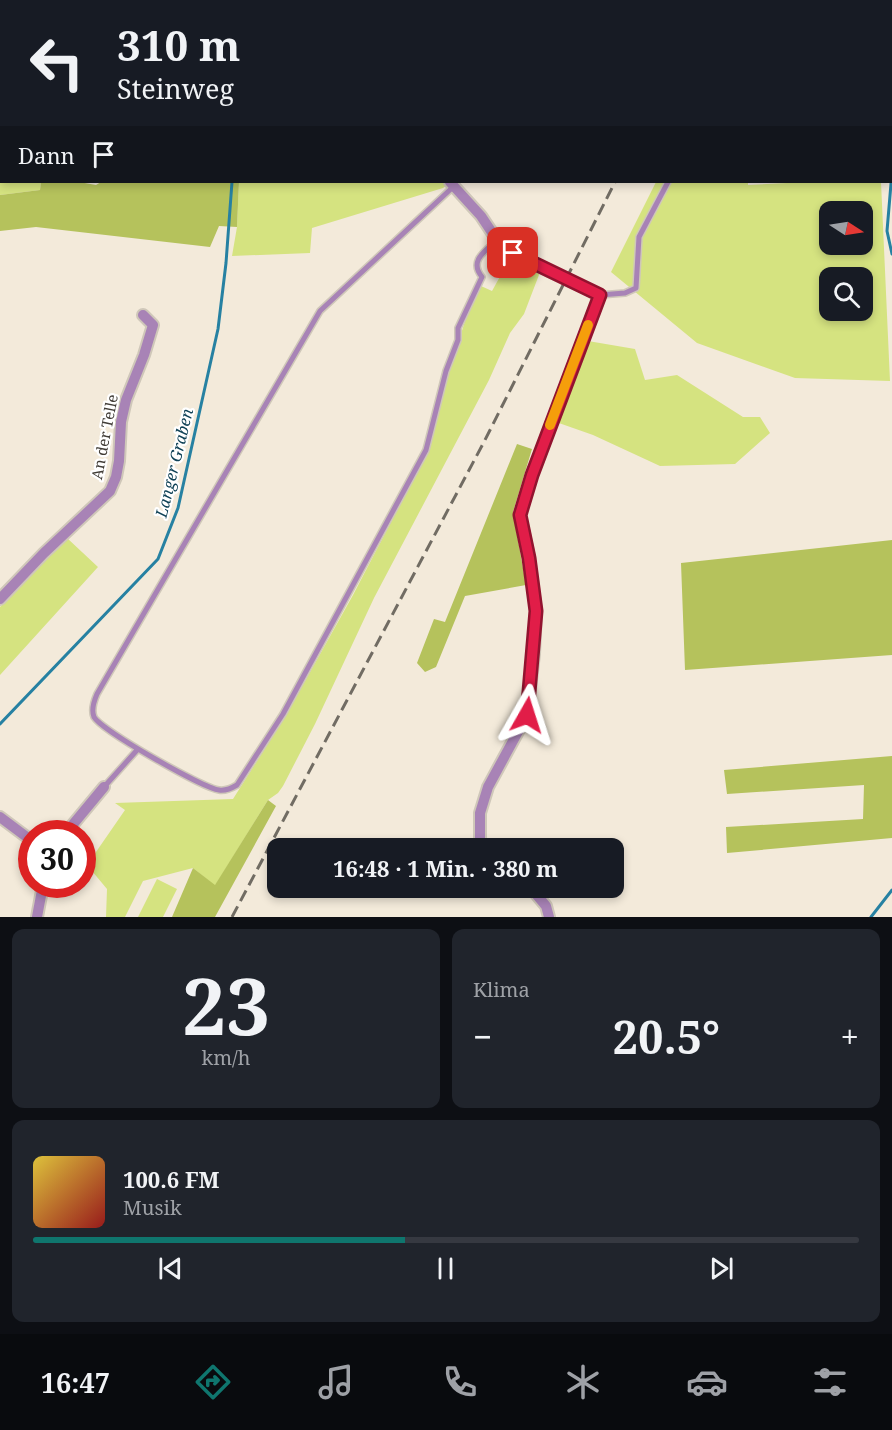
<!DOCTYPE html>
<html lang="de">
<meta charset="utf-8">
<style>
:root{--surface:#171b24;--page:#20242c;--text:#f1f3f6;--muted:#9ea1a6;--line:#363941;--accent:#0f766e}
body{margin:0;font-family:"Noto Serif",serif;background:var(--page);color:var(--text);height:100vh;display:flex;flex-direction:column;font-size:22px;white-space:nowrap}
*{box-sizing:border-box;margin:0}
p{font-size:20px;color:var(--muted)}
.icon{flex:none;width:33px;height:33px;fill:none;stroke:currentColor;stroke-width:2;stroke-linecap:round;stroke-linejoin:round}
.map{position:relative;height:917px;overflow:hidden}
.drawer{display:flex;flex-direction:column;gap:12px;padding:12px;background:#0d0f14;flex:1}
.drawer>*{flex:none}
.top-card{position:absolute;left:0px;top:0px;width:892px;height:183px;box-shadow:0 3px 9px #0003;background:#171b24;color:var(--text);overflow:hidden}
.needle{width:39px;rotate:102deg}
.fabs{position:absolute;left:819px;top:201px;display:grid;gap:12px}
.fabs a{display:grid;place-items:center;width:54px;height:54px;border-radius:12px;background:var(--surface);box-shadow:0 3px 9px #0003;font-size:30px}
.speed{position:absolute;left:18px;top:820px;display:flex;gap:12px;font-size:30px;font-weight:700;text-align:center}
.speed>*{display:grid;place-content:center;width:78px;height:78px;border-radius:50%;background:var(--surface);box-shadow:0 3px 9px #0003;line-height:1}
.speed .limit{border:9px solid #d22;background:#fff;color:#111}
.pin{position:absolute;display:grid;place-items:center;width:51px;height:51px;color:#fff;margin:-26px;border-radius:12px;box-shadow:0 3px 9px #0006}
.me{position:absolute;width:66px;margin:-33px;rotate:6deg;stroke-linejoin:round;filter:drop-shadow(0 0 4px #0008)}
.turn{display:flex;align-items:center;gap:21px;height:126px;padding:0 18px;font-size:27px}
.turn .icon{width:78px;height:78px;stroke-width:2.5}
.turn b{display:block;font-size:42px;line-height:51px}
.then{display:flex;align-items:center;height:57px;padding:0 18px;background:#0003;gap:12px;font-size:22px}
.big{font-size:45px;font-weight:700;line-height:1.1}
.drawer .widget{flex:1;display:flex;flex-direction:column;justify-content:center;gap:9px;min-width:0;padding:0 21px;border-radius:12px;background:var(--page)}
.drawer .dial{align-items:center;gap:0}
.dial b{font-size:78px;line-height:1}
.song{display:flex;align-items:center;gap:18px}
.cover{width:72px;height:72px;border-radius:9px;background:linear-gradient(135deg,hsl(50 70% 55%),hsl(0 70% 35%))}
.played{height:6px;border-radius:3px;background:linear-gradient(90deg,var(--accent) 45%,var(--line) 45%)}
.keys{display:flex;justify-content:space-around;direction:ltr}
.heat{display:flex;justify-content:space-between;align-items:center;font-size:33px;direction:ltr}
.drawer .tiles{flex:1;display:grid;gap:12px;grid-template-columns:1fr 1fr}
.widget:last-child{grid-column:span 2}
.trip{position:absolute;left:267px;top:838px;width:357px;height:60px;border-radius:12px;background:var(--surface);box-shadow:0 3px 9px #0003;font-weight:700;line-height:60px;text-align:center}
.tabs{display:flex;height:96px;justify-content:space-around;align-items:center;background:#090b0e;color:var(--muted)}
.tabs .icon{width:42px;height:42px}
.tabs .active{color:var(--accent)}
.tabs b{font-size:27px;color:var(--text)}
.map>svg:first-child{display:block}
.green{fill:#d5e380;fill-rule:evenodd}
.forest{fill:#b5c25c}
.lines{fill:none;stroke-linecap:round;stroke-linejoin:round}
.stream{stroke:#2681a2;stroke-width:3}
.service-casing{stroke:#cfc7b9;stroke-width:8}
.minor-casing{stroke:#cfc7b9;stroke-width:14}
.service{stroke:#a883b6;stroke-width:5}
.minor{stroke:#a883b6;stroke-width:10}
.rail{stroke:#716c63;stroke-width:3;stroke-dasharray:12 6;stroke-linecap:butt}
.route-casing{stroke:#92132f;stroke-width:15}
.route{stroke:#e11d48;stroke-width:10}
.slow{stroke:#f59e0b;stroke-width:10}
.labels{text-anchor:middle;stroke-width:4.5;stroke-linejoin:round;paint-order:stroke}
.street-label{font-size:15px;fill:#403c36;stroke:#fff}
.water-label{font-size:16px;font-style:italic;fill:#0f4156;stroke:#fff}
</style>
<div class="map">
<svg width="892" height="917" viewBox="0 0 892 917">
<rect width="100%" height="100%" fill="#f3eada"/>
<path class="green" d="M65,0H334V1L66,2Z
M0,12L2,182H41L40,190L0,195Z
M239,182H444L447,185L443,188L312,228L310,253L232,256L237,227Z
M656,182H748V185L806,182H881L890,381L795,378L697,343L611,272ZM830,212H862V244H830ZM830,278H862V310H830Z
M513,253L542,267L524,314L510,333L489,380L374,598L315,724L283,786L278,793L268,800L215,886L193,868L143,881L125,917H106L107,889L87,865L125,810L115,803L233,799L286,715L353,595L428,451L443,392L465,321L481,286L492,291Z
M588,341L635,349L645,380L677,375L743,417H760L770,433L735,464L660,466L593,435L556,422Z
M67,538L98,567L0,675V607Z
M157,879L177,889L163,917H138Z"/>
<path class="forest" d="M41,182H79L96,185L101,182H239L237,227L219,226L210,247L36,227L0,231V195L40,190Z
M517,444L532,449L513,512L526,585L465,596L436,667L425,672L417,663L434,619L445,622Z
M892,540V655L685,670L681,563Z
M892,756V838L727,853L726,827L863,819L864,785L727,794L724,770Z
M268,800L276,806L215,917H172L193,868L215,885Z"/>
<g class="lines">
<path class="stream" d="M128,0L130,2
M892,172L887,231L892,254
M0,724L158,559L178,508L218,329L226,263L232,182
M871,917L892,890"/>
<defs>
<path id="service" d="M59,0L60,2
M453,187L320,311L97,694C94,701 91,710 94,717C102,731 203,788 219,790C225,791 232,788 237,785L283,714L426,450L446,371L458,340V328L482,277C468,260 487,250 497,240
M600,295L625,293L636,288L639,237L668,182
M104,787L138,749"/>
<path id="minor" d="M338,0L339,2
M450,182L481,216L497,240L517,256L600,295L532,475L520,515L529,557L536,611L534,654L527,715L488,787L480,813V840L487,849
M0,599L44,553L110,491L116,477L119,461L121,422L126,400L144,355L153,325L143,315
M0,817L32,841
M65,834L104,787
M531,888L546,906L549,917
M37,917L43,885"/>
</defs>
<use href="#service" class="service-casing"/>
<use href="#minor" class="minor-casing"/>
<use href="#service" class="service"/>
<use href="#minor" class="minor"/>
<path class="rail" d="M697,2L698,0
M232,917L485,440L615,182"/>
</g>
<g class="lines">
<defs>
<path id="route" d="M513,253L600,295L532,475L520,515L529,558L536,611L527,715"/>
</defs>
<use href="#route" class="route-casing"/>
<use href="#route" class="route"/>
<path class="slow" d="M550,425L588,325"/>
</g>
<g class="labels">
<g class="street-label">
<text transform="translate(105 437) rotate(-79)" y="5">An der Telle</text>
</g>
<g class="water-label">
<text transform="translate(174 463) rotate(-76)" y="6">Langer Graben</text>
</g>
</g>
</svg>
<div class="fabs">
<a><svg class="needle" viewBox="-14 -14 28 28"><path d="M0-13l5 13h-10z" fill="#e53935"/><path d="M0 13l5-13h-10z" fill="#9ea1a6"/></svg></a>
<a><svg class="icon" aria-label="search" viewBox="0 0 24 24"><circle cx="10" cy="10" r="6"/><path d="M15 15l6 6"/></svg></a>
</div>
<div class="speed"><div class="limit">30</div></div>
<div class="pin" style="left:513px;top:253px;background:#d93025"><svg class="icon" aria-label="arrive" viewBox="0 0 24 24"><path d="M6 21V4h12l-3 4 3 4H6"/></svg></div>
<svg class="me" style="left:527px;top:715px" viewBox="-20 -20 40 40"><path d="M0-17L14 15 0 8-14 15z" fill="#e11d48" stroke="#fff" stroke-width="4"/></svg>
<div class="trip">16:48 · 1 Min. · 380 m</div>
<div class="top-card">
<div class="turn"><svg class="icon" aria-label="left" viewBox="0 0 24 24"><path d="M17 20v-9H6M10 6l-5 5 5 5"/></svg><div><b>310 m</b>Steinweg</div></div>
<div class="then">Dann<svg class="icon" aria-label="arrive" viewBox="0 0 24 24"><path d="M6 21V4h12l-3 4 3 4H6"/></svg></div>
</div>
</div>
<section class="drawer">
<div class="tiles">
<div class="widget dial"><b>23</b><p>km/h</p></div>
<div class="widget"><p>Klima</p>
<div class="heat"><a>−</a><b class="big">20.5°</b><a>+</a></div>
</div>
<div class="widget">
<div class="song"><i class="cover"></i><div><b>100.6 FM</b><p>Musik</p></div></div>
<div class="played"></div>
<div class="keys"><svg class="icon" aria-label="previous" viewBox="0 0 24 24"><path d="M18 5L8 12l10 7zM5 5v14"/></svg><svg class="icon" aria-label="pause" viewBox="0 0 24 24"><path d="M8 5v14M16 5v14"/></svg><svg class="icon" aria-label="next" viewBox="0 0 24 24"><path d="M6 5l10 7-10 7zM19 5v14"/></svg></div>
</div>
</div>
</section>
<nav class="tabs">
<b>16:47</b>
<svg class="icon active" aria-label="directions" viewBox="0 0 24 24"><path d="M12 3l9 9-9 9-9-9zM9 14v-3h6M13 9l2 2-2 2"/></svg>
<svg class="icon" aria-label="music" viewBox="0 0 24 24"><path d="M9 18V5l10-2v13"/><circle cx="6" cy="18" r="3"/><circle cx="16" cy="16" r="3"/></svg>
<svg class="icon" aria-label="phone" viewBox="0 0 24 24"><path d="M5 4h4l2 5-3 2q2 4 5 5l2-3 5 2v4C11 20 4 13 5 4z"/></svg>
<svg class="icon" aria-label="climate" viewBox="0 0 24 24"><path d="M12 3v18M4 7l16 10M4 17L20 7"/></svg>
<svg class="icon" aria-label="car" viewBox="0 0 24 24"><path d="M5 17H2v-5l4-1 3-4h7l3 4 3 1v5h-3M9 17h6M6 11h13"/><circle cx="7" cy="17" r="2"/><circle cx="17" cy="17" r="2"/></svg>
<svg class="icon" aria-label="filters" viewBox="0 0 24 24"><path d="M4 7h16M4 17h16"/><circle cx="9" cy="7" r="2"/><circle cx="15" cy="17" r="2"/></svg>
</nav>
